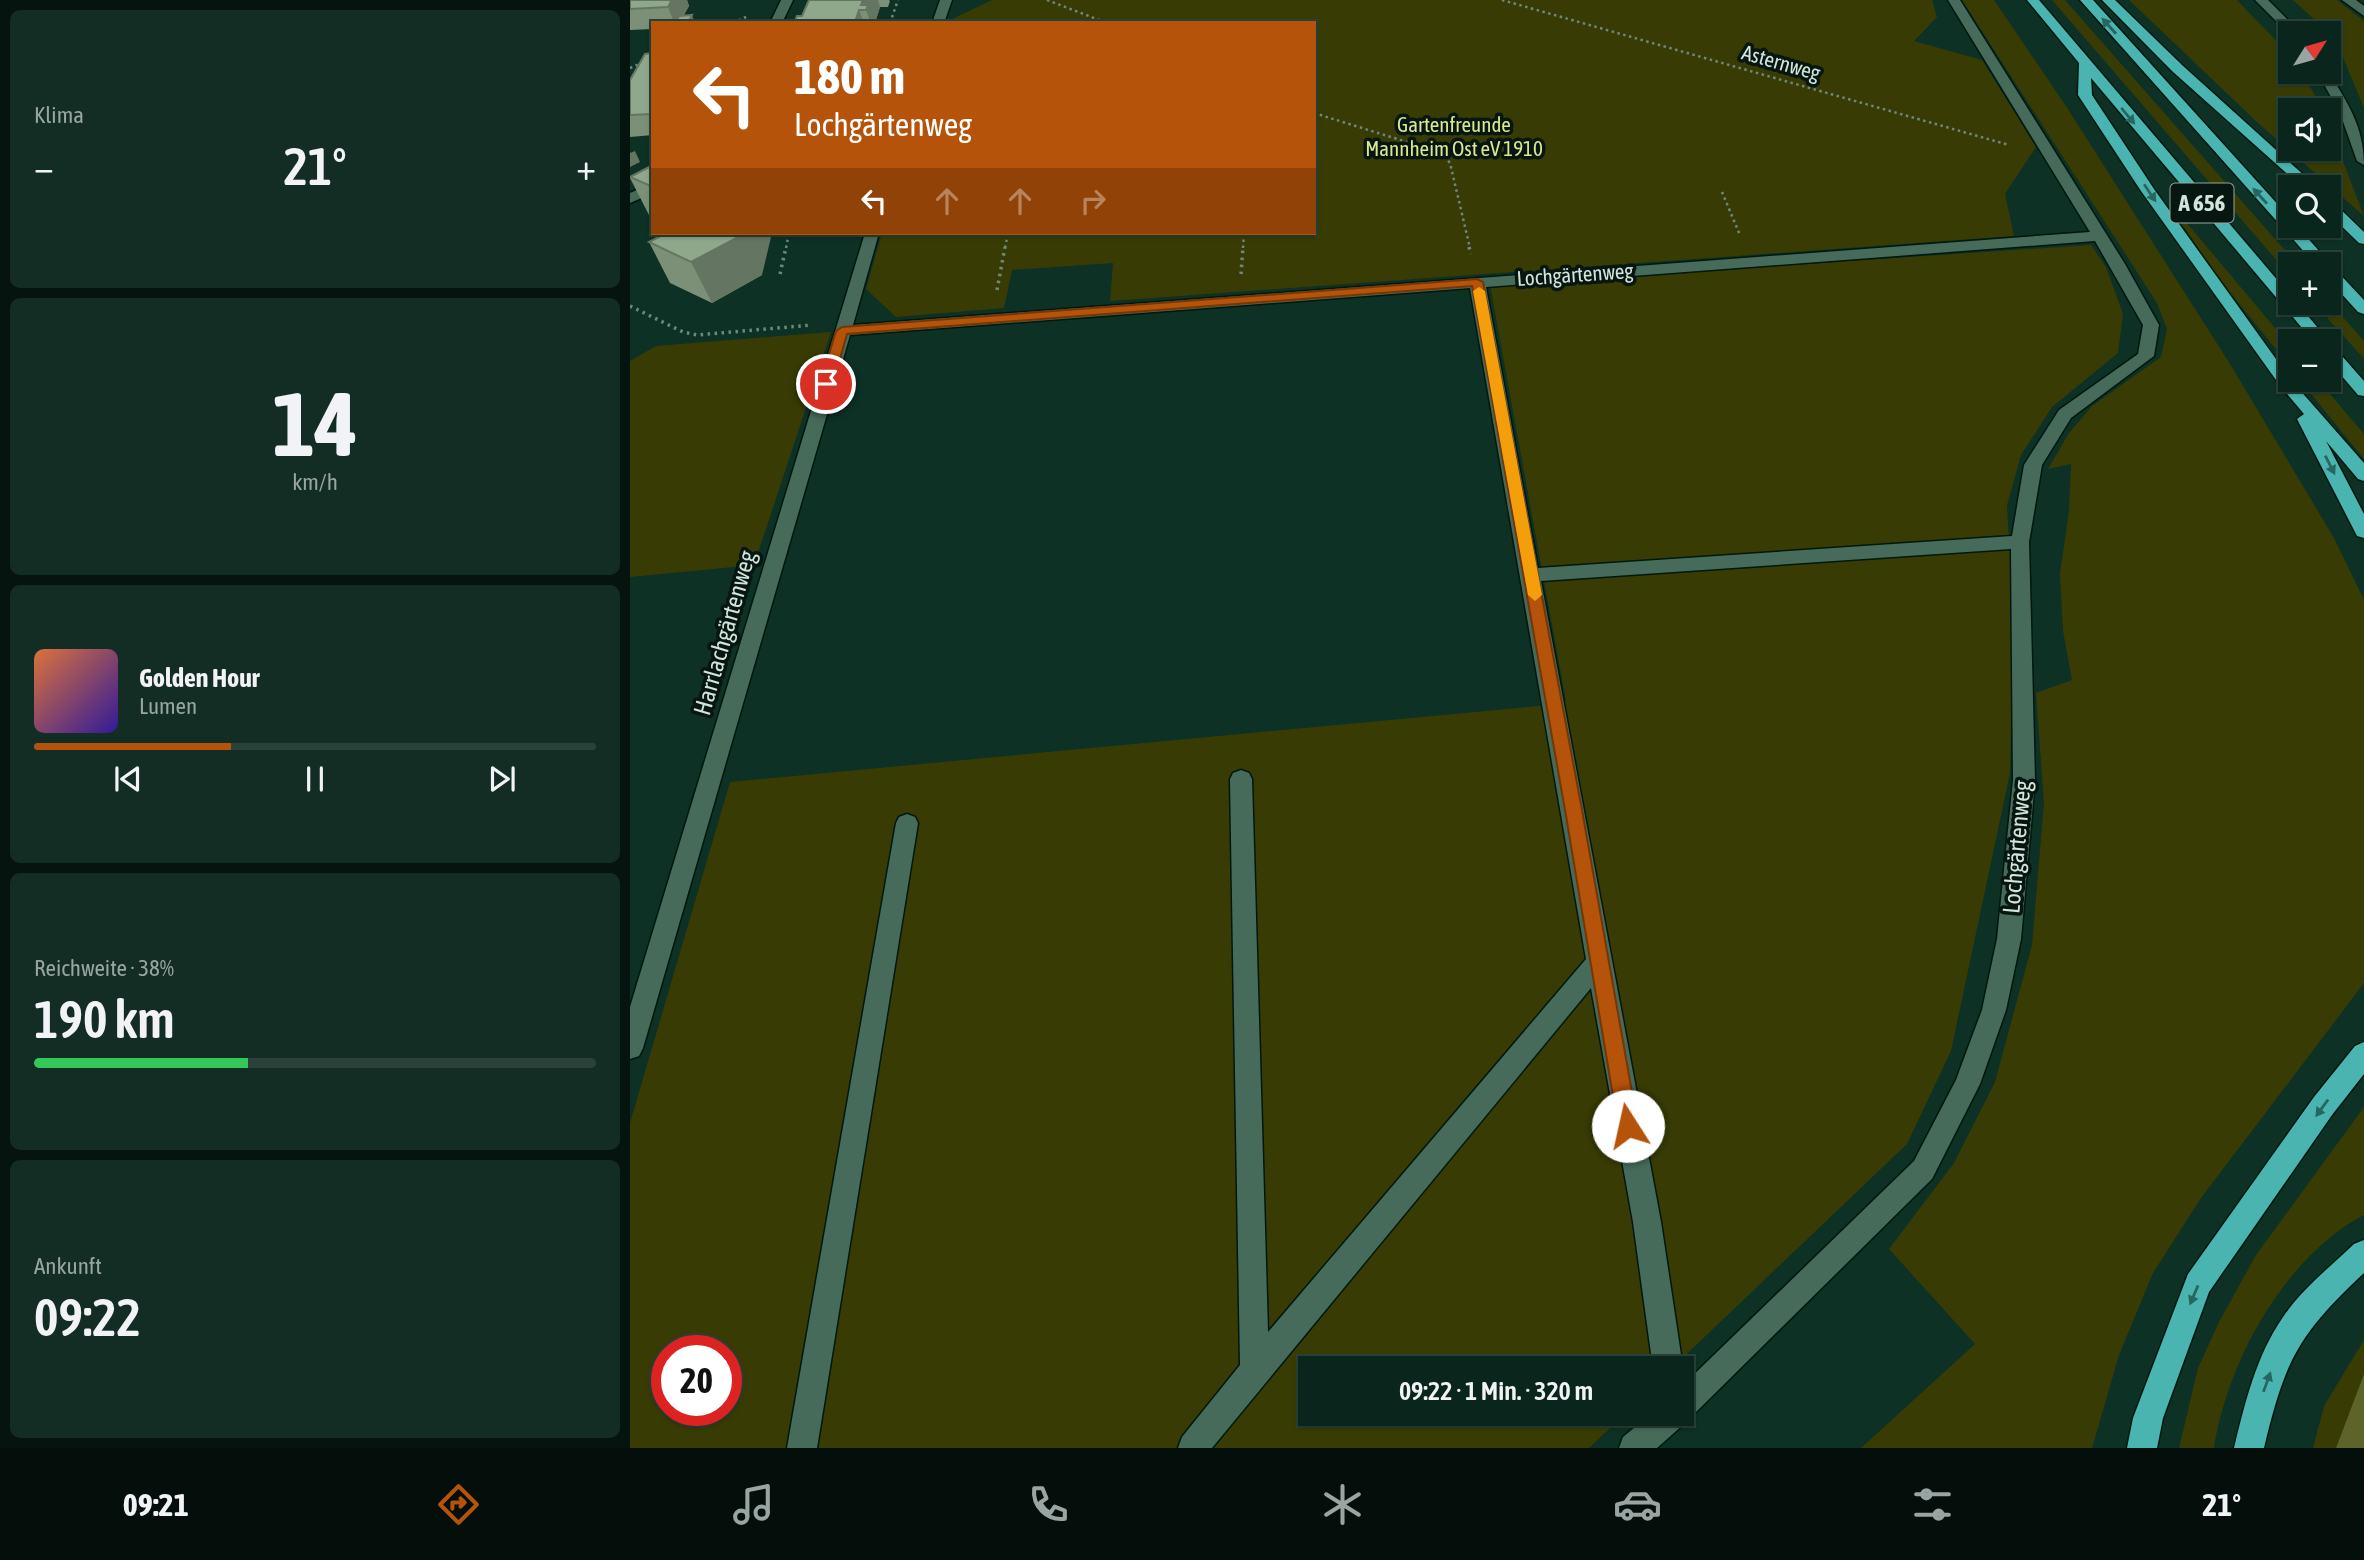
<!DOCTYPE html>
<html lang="de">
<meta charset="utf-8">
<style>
:root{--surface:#0a251b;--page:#132d24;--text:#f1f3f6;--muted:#99a5a3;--line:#2a423a;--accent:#b45309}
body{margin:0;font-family:"Asap Condensed",sans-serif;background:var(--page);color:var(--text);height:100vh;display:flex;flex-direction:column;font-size:26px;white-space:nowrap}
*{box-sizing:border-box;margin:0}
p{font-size:23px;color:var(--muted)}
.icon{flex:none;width:38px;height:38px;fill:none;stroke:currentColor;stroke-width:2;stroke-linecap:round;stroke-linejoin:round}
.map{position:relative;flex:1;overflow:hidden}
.panel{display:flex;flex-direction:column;gap:10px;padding:10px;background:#06140f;width:630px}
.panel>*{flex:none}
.banner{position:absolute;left:21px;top:21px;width:665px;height:214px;border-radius:0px;box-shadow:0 2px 5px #0004,0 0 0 2px var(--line);background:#b45309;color:#fff;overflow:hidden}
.needle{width:46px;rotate:53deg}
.tools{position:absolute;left:1648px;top:21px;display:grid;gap:14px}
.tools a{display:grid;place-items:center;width:63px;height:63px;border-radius:0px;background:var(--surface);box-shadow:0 2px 5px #0004,0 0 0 2px var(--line);font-size:35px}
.speed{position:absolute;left:21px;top:1335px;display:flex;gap:14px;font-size:35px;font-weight:700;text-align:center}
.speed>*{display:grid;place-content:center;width:91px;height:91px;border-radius:50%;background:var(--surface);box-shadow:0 2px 5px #0004,0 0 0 2px var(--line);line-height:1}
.speed .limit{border:10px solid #d22;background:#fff;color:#111}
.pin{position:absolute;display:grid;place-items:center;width:60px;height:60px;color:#fff;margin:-30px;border:4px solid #fff;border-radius:50%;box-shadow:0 2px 7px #0007}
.me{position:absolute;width:77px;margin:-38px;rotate:350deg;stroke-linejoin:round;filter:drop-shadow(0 0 5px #0008)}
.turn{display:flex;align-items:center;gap:24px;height:147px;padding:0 28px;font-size:32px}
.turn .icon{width:91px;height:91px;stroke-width:2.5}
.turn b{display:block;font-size:49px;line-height:60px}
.lanes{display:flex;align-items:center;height:66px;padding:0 28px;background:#0003;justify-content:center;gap:35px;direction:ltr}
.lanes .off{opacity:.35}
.big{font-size:52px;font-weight:600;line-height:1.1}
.panel .widget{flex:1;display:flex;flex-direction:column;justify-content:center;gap:10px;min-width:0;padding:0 24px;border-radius:10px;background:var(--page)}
.panel .dial{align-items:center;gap:0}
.dial b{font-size:91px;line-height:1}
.song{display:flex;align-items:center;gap:21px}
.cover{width:84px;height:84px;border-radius:10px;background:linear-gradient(135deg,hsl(20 70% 55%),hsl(250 70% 35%))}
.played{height:7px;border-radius:4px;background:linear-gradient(90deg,var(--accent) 35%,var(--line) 35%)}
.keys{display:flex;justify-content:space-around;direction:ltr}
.heat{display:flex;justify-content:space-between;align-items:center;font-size:38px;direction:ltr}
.charge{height:10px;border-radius:5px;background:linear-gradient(90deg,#34c759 38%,var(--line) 0)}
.trip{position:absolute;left:668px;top:1356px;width:396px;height:70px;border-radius:0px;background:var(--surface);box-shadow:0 2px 5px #0004,0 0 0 2px var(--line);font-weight:600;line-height:70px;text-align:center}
.menu{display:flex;height:112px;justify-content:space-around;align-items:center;background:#040f0b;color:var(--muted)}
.menu .icon{width:49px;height:49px}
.menu .on{color:var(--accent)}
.menu b{font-size:32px;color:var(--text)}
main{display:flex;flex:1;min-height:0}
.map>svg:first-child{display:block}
.green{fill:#383c04;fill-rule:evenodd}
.forest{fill:#5e6429}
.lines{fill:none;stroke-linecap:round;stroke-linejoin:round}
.minor-casing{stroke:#00180e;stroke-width:3}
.highway-casing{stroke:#00180e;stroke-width:3}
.path-far1{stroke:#6d897e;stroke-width:2.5;stroke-dasharray:2.5 3.5;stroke-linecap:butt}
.path{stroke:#6d897e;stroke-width:3.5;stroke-dasharray:2.5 4.5;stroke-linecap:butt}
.minor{fill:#476b5b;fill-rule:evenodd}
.highway{fill:#4ab5b0;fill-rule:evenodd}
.wall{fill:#7b9077}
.shaded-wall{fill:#647561}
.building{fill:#8fa78a;stroke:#647561;stroke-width:2}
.oneway{fill:#286660}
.route{fill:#b45309;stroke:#753606;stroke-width:2}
.slow{fill:#f59e0b}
.labels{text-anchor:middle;stroke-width:7;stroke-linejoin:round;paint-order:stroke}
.far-street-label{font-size:21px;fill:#d2e5dc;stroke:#071610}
.far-park-label{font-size:21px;fill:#dce78f;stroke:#071610}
.shield{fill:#071610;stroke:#95a79f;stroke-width:2}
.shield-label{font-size:23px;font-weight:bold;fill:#d2e5dc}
.street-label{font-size:24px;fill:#d2e5dc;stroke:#071610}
</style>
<main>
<section class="panel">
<div class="widget"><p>Klima</p>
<div class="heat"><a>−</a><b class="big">21°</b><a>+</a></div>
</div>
<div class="widget dial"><b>14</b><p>km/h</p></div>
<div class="widget">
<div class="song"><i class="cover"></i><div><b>Golden Hour</b><p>Lumen</p></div></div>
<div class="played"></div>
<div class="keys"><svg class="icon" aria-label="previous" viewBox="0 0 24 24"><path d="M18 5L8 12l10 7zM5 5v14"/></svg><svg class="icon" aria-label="pause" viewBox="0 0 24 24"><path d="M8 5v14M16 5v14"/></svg><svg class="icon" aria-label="next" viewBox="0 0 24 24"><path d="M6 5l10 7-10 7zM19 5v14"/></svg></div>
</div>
<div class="widget"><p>Reichweite · 38%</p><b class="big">190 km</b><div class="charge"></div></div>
<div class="widget"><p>Ankunft</p><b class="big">09:22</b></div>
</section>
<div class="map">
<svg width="1734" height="1448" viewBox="0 0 1734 1448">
<rect width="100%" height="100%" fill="#0d3124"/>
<path class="green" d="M362,0H1302L1307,17L1284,41L1352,60L1406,147L1375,194L1384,236L480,301L483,263L382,270L374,308L266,317L236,289L252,233H684V23H314Z
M1332,0H1364L1436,106L1600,364L1704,538L1734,600V983L1571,1198L1523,1273L1489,1355L1462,1448H1231L1345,1344L1259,1249L1324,1163L1365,1082L1402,945L1414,803L1406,693L1442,680L1433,631L1430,574L1439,511L1441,464L1418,469L1439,433L1462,406L1531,357L1537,329L1527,303Z
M1422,0H1435L1667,264H1661V277Z
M1499,0H1607L1655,50L1661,57V72H1672L1693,110H1661V149H1699V125L1734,216L1628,123Z
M1663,0H1707L1734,21V108L1712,55L1699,33Z
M1546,215L1551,216L1661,347V368L1587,276Z
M1461,245L1476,267L1493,314L1488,353L1422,407L1391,455L1377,505L1383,619L1380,773L1321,1051L1277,1144L1042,1368H681V1414H995L959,1448H0V1123L100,782L908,706L936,701L860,285ZM37,1351H96V1410H37Z
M1699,301L1734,341V359L1684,303Z
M201,332L124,565L0,577V361L26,346Z
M1670,380H1688L1734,434V459Z
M1734,1107V1215C1655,1256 1597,1362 1584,1448H1549L1568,1368L1589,1322L1626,1255Z
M1734,1340V1374L1706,1448H1683L1694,1406Z"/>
<path class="forest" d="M1734,1374V1448H1706Z"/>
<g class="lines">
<defs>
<path id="minor" d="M151,0H163L152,23H140Z
M310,0H322L314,23H302Z
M1318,0H1330L1495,264L1529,325L1524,356L1441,418L1412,465L1399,542L1405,780L1391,939L1376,1010L1350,1084L1302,1179L1062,1416L1057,1419L1054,1424L1027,1448H989L993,1437L1021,1414H1052V1386L1284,1161L1326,1080L1352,1010L1367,939L1383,780L1381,549L911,581L1031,1222L1053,1368L1052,1370L1023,1368L1003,1222L961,988L582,1448H548L552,1437L610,1365L600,779L603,773L611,770L619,773L622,779L638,1332L956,959L840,288L220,335L13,1048L9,1056L0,1059V1007L235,233H249L223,325L1460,232ZM1465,241L1513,325L1508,354L1429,410L1394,465L1382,536L908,568L856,287Z
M1625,0H1638L1671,33H1661V36Z
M1712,0H1726L1734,6V16Z
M1687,72H1699C1718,104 1734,127 1734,165L1727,161L1710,113Z
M23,183V193L0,203V193Z
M277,814L285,817L288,823L187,1448H157L266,823L269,817Z"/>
<path id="highway" d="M1397,0H1409L1661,296V303H1667L1699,341H1683L1461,78L1462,95L1524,189L1661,380L1734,463V481L1728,479L1696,441L1734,514V538L1727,536L1725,532L1667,419L1674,414L1651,387L1511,191L1448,95L1449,63Z
M1450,0H1463L1661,219V226H1667L1698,261L1701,264L1699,266L1685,264Z
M1472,0H1485L1552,65L1687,187H1672L1542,71Z
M1699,202L1704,203L1734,232V244L1729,243L1699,214Z
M1699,266L1704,268L1734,300V314L1728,312L1699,280Z
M1699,346L1705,348L1734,381V396L1728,395L1699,361Z
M1734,1042V1074L1702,1115L1579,1292L1533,1418L1527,1448H1497L1503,1418L1558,1274L1684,1097L1725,1046Z
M1734,1240V1273C1668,1335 1655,1360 1634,1448H1604C1615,1403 1626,1356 1653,1317C1672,1289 1700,1267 1724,1244Z"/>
</defs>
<use href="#minor" class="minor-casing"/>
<use href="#highway" class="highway-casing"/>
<path class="path-far1" d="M417,0L477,23
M872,0L1379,145
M103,23L118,16
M260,23L268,0
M0,68L23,58
M684,113L812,153L820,163L840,248
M1092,192L1110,235
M156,248L159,233
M375,248L378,233
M613,248L614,233"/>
<path class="path" d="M839,247L841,254
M150,274L156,247
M611,274L613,247
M367,290L375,247
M0,306L53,332L67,335L182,325"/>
<use href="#minor" class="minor"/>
<use href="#highway" class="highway"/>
</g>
<path class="wall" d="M0,0H57L59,6L54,15L65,23H23V29L0,30Z
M179,0H259L260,1L258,7H250L245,23H164L172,16Z
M23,53V135L0,137V80Z
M23,165V219L20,217L0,178V177Z
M19,242L132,275L82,303L40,283Z"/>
<path class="shaded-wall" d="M42,0H57L59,6L50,21H46L47,23H44L38,7Z
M233,0H248L250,7L245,23H241L236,10L231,5Z
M229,10L234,23H225V22Z
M62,15L65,23H60L59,21Z
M5,151L10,162L0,167V153Z
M114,233H142L132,275L82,303L61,262Z"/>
<path class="building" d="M0,0H42L38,7L0,9Z
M179,0H233L231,5H238L236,10H229L225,22L164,23L167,16H172Z
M62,15L59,21H46L49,16Z
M23,53V114L0,115V80L15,54Z
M23,165V187L0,177Z
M36,233H114V234L61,262L19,242Z"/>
<defs><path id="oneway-solid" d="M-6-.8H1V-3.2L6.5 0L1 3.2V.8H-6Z" transform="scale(1.75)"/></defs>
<g class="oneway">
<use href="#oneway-solid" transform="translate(1479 26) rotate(-132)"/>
<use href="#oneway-solid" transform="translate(1498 116) rotate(50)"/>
<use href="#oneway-solid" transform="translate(1520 193) rotate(56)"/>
<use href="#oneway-solid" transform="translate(1630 196) rotate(-132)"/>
<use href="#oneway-solid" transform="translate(1700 465) rotate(63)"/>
<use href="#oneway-solid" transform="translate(1692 1108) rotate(126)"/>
<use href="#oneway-solid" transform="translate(1564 1295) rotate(113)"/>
<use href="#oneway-solid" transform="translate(1637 1382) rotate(-70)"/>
</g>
<path class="route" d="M847,279L853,282L952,810L1008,1126L1005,1133L998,1136L991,1133L988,1126L935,810L842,286L217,334L203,384L196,387L190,384L206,331L212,327Z"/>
<path class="slow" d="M849,287L855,291L912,595L905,601L898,595L843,291Z"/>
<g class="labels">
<g class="far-street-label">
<text transform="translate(1151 63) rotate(16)" y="7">Asternweg</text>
<text transform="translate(945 275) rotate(-4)" y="7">Lochgärtenweg</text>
</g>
<g class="far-park-label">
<text x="824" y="132">Gartenfreunde<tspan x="824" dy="24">Mannheim Ost eV 1910</tspan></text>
</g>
<rect class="shield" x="1540.5" y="183.5" width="63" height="39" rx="5"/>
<g class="shield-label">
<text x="1572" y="211">A 656</text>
</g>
<g class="street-label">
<text transform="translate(95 633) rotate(-74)" y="8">Harrlachgärtenweg</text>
<text transform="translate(1387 847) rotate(-85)" y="8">Lochgärtenweg</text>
</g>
</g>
</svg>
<div class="tools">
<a><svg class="needle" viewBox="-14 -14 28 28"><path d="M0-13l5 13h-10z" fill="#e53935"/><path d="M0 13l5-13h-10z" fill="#99a5a3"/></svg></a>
<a><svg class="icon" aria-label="sound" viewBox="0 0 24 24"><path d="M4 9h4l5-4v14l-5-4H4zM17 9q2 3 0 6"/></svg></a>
<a><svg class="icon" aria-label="search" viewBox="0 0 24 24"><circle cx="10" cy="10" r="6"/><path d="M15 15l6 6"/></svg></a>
<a>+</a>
<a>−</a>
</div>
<div class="speed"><div class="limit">20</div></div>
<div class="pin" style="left:196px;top:384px;background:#d93025"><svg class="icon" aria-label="arrive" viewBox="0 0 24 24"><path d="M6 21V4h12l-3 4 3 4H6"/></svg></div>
<svg class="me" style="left:998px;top:1126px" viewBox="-20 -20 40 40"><circle r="19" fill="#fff"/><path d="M0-13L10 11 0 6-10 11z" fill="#b45309"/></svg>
<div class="trip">09:22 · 1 Min. · 320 m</div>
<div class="banner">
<div class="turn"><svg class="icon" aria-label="left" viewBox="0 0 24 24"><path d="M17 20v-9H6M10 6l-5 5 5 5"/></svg><div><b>180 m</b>Lochgärtenweg</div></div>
<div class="lanes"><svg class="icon" aria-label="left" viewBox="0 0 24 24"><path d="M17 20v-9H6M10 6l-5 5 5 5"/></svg><svg class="icon off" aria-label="ahead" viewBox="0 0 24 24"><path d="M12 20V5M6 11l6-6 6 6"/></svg><svg class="icon off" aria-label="ahead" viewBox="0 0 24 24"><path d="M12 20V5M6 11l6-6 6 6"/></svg><svg class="icon off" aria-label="right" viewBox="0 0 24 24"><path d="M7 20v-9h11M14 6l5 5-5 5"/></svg></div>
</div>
</div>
</main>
<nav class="menu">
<b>09:21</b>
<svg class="icon on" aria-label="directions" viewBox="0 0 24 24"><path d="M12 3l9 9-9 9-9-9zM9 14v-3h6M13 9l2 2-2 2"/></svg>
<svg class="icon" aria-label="music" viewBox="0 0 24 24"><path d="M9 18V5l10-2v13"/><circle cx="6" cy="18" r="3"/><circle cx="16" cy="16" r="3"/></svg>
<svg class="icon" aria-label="phone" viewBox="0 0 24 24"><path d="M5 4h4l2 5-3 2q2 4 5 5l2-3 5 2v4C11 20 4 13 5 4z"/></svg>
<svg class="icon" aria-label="climate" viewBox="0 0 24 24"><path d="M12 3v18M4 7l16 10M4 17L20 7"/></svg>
<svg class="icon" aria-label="car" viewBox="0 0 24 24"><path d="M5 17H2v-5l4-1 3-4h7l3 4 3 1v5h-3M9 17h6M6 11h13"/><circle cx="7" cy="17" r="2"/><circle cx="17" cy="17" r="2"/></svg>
<svg class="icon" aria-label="filters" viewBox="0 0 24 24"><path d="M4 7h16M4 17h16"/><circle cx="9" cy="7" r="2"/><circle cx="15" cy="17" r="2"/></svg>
<b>21°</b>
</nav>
